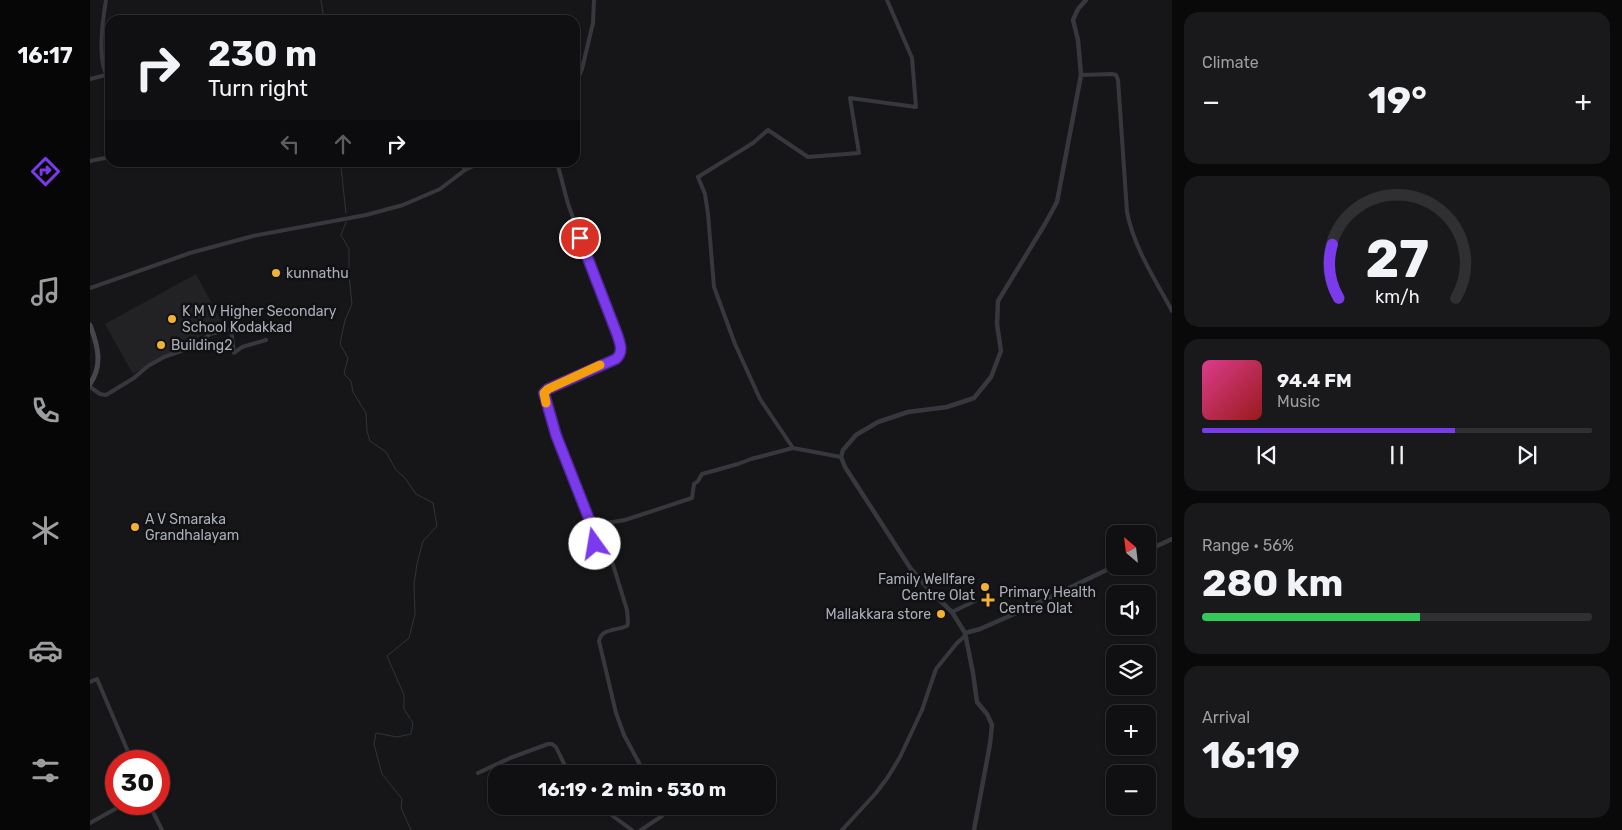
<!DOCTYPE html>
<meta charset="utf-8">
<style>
:root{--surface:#101012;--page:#19191b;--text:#f1f3f6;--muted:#9c9d9f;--line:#303032;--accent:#7c3aed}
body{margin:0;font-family:Rubik,sans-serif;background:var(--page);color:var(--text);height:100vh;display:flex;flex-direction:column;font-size:19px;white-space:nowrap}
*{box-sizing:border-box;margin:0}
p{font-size:16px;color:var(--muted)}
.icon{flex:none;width:28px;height:28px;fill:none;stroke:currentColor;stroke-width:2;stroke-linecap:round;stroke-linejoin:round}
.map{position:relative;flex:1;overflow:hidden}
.panel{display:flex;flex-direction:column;gap:12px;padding:12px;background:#09090a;width:450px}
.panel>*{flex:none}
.top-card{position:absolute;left:15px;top:15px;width:475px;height:152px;border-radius:15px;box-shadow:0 1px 4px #0004,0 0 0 1px var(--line);background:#101012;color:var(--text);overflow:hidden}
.needle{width:32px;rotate:332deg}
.controls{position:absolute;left:1016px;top:525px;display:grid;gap:10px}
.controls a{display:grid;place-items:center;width:50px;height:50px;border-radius:10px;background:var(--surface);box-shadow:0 1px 4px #0004,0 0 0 1px var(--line);font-size:25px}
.speed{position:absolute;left:15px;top:750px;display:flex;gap:10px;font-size:25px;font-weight:700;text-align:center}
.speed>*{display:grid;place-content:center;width:65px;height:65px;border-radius:50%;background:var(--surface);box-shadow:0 1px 4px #0004,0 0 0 1px var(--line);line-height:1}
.speed .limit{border:8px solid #d22;background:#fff;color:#111}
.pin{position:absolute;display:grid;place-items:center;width:42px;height:42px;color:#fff;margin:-21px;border:2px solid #fff;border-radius:50%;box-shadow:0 1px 5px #0007}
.me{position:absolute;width:55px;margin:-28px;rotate:347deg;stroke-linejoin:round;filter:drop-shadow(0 0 4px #0008)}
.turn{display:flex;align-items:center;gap:18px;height:105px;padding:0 20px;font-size:22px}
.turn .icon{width:65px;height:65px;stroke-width:2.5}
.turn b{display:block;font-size:35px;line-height:42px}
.lanes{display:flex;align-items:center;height:48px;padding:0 20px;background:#0003;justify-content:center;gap:25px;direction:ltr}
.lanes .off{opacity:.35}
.big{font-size:38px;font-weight:700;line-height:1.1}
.panel .card{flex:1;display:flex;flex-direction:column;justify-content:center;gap:8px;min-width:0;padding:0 18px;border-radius:15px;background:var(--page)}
.panel .dial{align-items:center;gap:0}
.dial svg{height:130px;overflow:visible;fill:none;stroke:var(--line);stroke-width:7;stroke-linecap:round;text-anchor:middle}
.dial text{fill:var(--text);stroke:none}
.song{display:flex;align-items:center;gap:15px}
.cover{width:60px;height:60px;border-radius:8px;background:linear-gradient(135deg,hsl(330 70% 55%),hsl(0 70% 35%))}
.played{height:5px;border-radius:2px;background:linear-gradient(90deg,var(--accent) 65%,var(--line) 65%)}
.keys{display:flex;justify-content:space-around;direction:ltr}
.heat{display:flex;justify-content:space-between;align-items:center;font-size:28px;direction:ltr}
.charge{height:8px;border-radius:4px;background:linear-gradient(90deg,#34c759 56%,var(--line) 0)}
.trip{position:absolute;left:398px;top:765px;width:288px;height:50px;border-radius:15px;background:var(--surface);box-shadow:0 1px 4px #0004,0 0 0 1px var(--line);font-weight:700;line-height:50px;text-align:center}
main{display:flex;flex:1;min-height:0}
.tab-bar{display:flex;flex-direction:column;width:90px;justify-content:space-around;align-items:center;background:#060607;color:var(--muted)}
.tab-bar .icon{width:35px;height:35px}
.tab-bar .current{color:var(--accent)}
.tab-bar b{font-size:22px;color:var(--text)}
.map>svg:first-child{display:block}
.built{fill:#222225}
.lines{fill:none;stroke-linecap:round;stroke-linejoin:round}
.stream{stroke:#2c353c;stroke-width:1}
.minor{stroke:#37383d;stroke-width:4}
.tertiary{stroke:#37383d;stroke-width:4.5}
.secondary{stroke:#45474d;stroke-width:5}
.route-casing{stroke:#51269a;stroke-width:12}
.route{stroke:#7c3aed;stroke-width:9}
.slow{stroke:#f59e0b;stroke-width:9}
.poi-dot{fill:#f2b134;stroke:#111113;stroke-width:2}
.labels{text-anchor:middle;stroke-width:5;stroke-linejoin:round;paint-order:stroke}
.poi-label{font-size:14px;fill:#a8adb8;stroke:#111113;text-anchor:start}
</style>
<main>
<nav class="tab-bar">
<b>16:17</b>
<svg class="icon current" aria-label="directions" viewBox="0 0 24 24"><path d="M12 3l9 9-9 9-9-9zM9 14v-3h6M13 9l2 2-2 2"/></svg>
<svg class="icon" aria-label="music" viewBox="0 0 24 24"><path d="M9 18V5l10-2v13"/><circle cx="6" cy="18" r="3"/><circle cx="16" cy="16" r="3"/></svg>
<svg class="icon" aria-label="phone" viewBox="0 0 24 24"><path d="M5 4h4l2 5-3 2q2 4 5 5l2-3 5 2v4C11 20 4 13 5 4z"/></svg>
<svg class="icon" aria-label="climate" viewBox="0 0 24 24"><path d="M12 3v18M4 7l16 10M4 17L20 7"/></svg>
<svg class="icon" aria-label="car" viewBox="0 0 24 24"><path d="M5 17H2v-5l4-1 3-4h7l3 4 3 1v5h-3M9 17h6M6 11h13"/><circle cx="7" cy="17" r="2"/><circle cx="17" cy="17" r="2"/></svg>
<svg class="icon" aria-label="filters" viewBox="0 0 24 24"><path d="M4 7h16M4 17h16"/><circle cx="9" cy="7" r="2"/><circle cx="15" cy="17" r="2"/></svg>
</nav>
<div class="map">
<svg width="1082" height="830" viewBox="0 0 1082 830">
<rect width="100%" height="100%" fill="#161618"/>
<path class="built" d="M106,274L133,324L43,374L15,324Z"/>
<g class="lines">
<path class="stream" d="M231,0L234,20
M252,162L251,167L256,213
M256,222L251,235L259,249V276L262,304L255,320L250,344L258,358L254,374L261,381L263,392L276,413L277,431L280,441L296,452L306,470L315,478L326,494L343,503L347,526L333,541L327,564L324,584L325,614L319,638L297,656L314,695V709L323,723L321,734L307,737L286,733L284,744L292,774L312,799L311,808L321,830"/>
<path class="minor" d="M16,0C13,18 6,66 20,79
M991,75L1022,74L1026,75L1028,80L1037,212C1044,248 1065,279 1082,311
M0,79L16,75
M485,86L492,69L503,23L504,0
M0,161L20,157
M371,162L375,170
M467,162L478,204L530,345C531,350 531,355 526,359L458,389L454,393L457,407L467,435L503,529L505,544L523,564L524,568L537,610L538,622L537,626C526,631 512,628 509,641L526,713L534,735L555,774
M0,288L100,253L163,236L276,215L313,205L350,189L375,170L392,162
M0,387L10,394L16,395L44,378L58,366L74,357L105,346L120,334L141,329L144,353L152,347L176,340
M751,457L703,448L670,399L645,344L624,287L618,214L615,194L608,177L663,143L678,130L718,157L769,153L760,98L826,107L822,58L797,0
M503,529L510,524L535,520L602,498L604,484L608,481L612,474L648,464L661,459L703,448
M862,612L885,601
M0,682L7,679L42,761
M388,773L420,758L458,744H462L466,747L479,774
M59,804L72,830
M509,806L542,830
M0,823L34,804
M551,830L572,816L575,812L574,806
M752,830L786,793L798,777L810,757L832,710L846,669L867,643L875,636"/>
<path class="tertiary" d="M1058,550L1082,539
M875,633L890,629L933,610L1025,566
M884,830L900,744L902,725L897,714L887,702L883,673L875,633L862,612L841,592L821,569L755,467L751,457L753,450L766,435L788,422L818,412L857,407L884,398L901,377L911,351L907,324L908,301L955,224L967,202L991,75L988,40L983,20L988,9L996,0"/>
<path class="secondary" d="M0,325C8,346 13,365 0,384"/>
</g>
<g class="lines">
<defs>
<path id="route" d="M490,238L527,334C530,343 534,352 526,359L458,389L454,393L466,435L503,529L505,544"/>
</defs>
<use href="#route" class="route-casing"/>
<use href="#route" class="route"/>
<path class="slow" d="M456,403L454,393L458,389L510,365"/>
</g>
<g class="poi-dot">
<circle cx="186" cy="273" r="5"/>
<circle cx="82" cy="319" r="5"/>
<circle cx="71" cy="345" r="5"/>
<circle cx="45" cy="527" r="5"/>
<circle cx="895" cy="587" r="5"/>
<path d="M895.5 592.5h5v5h5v5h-5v5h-5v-5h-5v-5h5z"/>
<circle cx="851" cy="614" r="5"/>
</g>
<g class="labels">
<g class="poi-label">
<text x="196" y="278">kunnathu</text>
<text x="92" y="316">K M V Higher Secondary<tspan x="92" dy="16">School Kodakkad</tspan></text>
<text x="81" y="350">Building2</text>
<text x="55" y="524">A V Smaraka<tspan x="55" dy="16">Grandhalayam</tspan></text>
<text x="885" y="584" text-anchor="end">Family Wellfare<tspan x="885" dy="16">Centre Olat</tspan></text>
<text x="909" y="597">Primary Health<tspan x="909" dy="16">Centre Olat</tspan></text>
<text x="841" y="619" text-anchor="end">Mallakkara store</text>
</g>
</g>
</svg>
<div class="controls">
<a><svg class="needle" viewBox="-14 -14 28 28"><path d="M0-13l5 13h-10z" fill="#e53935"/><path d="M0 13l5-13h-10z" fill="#9c9d9f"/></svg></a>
<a><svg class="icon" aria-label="sound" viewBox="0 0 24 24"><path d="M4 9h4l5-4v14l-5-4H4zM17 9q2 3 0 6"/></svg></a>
<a><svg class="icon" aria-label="layers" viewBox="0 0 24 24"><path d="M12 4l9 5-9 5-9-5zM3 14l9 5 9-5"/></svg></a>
<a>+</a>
<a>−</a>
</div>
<div class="speed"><div class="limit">30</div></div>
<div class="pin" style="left:490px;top:238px;background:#d93025"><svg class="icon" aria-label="arrive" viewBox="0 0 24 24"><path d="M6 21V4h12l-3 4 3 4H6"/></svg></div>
<svg class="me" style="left:505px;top:544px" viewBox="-20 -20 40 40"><circle r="19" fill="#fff"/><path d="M0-13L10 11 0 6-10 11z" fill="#7c3aed"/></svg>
<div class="trip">16:19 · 2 min · 530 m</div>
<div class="top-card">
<div class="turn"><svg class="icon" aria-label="right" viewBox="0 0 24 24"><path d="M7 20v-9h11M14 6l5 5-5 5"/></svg><div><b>230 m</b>Turn right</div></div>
<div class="lanes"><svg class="icon off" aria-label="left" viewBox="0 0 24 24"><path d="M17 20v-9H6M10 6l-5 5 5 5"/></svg><svg class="icon off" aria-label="ahead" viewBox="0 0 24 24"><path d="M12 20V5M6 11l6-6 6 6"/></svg><svg class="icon" aria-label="right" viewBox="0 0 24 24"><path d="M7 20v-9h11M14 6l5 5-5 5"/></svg></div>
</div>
</div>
<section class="panel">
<div class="card"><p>Climate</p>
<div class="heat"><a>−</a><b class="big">19°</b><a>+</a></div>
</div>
<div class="card dial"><svg viewBox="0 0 100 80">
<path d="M14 69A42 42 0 1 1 86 69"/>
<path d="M14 69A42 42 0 0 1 10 36" stroke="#7c3aed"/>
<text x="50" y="56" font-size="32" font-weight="700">27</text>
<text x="50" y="72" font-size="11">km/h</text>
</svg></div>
<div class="card">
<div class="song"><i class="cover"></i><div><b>94.4 FM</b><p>Music</p></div></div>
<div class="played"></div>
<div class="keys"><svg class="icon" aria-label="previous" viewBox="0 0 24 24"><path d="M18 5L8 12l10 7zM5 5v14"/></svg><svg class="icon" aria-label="pause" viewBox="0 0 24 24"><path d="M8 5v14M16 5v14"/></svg><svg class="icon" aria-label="next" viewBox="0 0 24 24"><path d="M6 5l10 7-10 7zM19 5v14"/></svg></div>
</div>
<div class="card"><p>Range · 56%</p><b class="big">280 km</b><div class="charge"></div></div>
<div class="card"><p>Arrival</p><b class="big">16:19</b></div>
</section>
</main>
